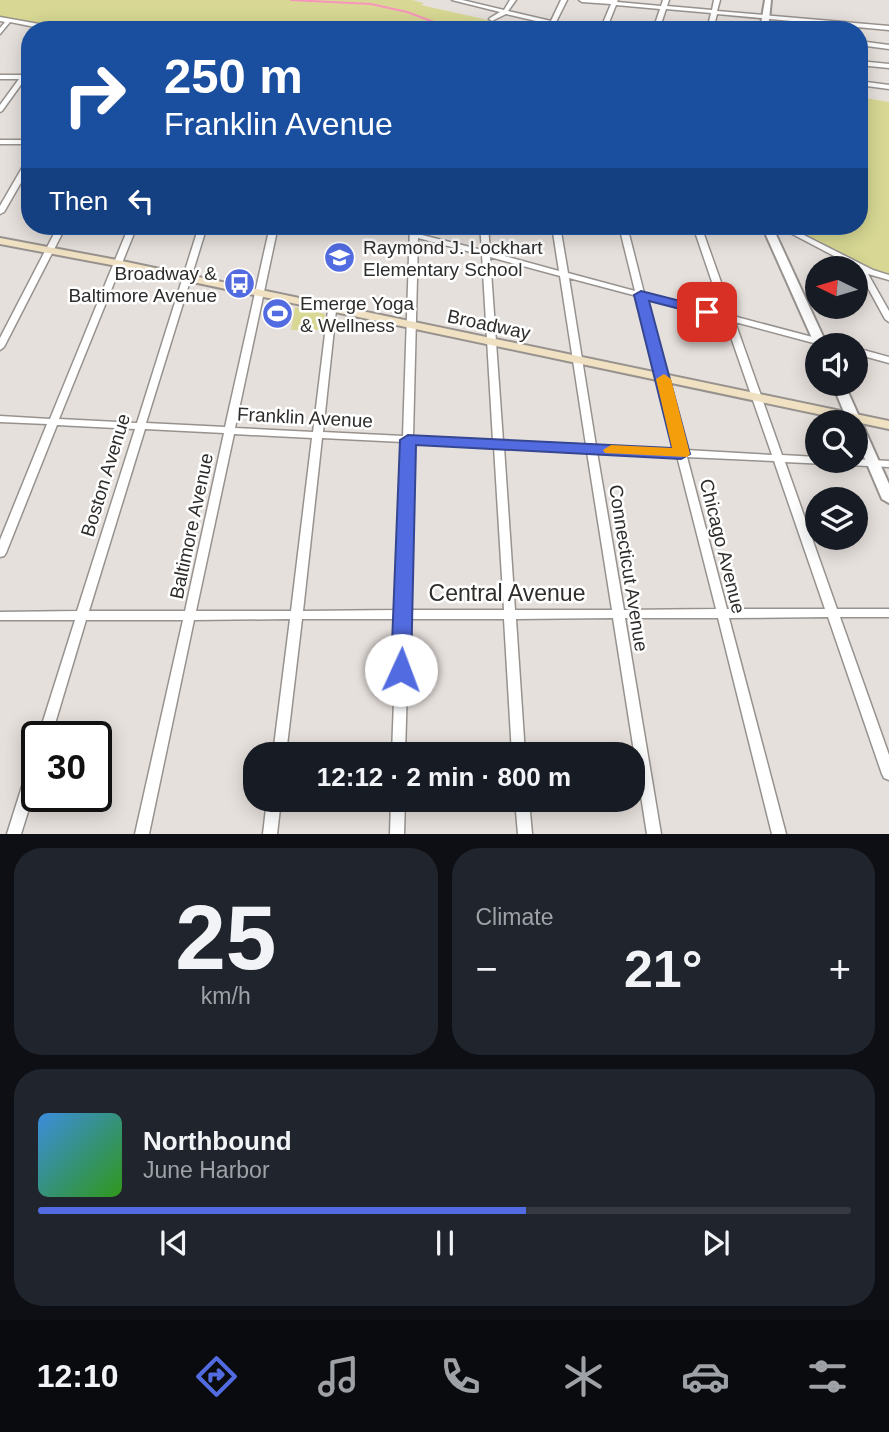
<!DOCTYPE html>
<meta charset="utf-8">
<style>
:root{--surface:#171b24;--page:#20242c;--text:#f1f3f6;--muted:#9ea1a6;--line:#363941;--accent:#526be0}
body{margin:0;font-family:Arial,sans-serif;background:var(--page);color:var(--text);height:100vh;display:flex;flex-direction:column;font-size:26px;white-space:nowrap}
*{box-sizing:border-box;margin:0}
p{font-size:23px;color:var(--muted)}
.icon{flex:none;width:38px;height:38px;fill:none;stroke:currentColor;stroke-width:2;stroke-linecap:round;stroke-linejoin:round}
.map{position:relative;height:834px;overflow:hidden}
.drawer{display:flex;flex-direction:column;gap:14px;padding:14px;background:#0d0f14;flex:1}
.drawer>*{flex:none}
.guide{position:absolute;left:21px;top:21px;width:847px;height:214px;border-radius:28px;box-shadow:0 4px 18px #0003;background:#1a4fa0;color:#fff;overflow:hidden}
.needle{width:46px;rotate:275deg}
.fabs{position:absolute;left:805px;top:256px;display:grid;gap:14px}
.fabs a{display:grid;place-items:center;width:63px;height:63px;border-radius:50%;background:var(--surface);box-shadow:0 4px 18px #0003;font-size:35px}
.speed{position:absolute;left:21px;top:721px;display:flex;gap:14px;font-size:35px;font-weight:700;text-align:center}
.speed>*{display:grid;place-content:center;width:91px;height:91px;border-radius:50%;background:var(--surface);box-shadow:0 4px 18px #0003;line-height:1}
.speed .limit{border:4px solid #111;border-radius:10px;background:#fff;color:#111}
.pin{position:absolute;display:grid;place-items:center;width:60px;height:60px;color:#fff;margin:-30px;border-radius:14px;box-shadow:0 4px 10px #0006}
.me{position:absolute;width:77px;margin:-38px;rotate:2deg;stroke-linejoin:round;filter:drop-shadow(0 0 5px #0008)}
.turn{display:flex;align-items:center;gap:24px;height:147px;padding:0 28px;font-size:32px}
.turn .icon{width:91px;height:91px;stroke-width:2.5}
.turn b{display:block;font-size:49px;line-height:60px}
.then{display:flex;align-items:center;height:66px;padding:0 28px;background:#0003;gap:14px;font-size:26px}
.big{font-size:52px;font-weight:800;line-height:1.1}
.drawer .widget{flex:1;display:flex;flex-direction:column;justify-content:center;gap:10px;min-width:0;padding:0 24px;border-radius:28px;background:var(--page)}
.drawer .dial{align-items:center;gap:0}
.dial b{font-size:91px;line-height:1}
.song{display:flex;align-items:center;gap:21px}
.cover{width:84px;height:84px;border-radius:10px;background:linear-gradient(135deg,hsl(210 70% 55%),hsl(110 70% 35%))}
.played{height:7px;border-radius:4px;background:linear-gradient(90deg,var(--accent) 60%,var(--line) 60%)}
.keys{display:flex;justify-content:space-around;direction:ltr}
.heat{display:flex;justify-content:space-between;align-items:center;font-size:38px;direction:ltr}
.drawer .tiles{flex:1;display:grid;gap:14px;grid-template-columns:1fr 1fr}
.widget:last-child{grid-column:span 2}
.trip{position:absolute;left:243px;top:742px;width:402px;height:70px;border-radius:28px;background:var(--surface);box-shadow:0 4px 18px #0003;font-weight:800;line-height:70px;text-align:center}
.tabs{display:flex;height:112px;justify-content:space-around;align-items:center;background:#090b0e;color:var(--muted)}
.tabs .icon{width:49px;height:49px}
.tabs .active{color:var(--accent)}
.tabs b{font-size:32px;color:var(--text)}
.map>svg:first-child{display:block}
.green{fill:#d8d894}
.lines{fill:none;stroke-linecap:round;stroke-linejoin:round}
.stream{stroke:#f795bc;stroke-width:2}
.minor-casing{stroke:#97928e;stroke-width:3}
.tertiary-casing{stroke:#97928e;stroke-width:4}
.secondary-casing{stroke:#97928e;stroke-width:4}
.minor{fill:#fff;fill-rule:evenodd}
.tertiary{fill:#fff;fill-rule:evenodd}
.secondary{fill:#f0e1c2;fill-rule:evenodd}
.route{fill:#526be0;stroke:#354692;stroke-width:2}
.slow{fill:#f59e0b}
.labels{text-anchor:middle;stroke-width:5;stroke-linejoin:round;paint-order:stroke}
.poi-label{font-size:19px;fill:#2f2d2b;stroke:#fff;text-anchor:start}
.street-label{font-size:19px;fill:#2f2d2b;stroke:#fff}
.near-street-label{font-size:23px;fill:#2f2d2b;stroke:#fff}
</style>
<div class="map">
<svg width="889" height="834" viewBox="0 0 889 834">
<rect width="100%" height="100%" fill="#e6e0dc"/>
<path class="green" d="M0,0H412L424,3L421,5L532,30H72L0,17Z
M859,97L889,102V274L876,270L785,226H859Z
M295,307L325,314L323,330H291Z"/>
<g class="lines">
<path class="stream" d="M291,0L371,4L407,12L455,30"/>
<defs>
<path id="minor" d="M452,0H462L504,10L510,0H516L508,11L551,21L561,0H567L556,22L586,30H575L506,14L492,21L489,19L490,18L500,12Z
M579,0H618L617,2L661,6L663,0H669L667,6L712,10L714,0H720L717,11L889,26V30L717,14L713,30H707L711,13L666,9L659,30H653L660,9L616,5L606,30H600L611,4L582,2Z
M0,17L61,28L64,30H50L10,22L0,34V28L5,22L0,21Z
M859,41L889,45V49L859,45Z
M859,61L889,64V68L859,65Z
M30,65V72L27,75L29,77L25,79L2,111L0,112V105L19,79H0V75H21Z
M859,81L889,85V89L859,85Z
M0,140H30V144H0Z
M30,159V167L4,212L0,214V206L26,161Z
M58,226H66L4,347L0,350V338Z
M129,226H137L59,419L137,423L199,226H207L146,423L225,427L270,226H278L235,428L313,432L328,310L332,307L336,310L323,432L403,436L410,226H418V234L482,250L480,226H488L490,252L559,271L552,226H560L568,273L635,291L619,226H627L644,293L723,314L693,226H701L733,316L835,343L836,345H821L735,322L782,455L817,457V460H856V459L889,461V467L785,462L837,609H889V617H840L889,755V780L884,778L882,774L828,617L729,618L786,834H772L718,618H625L661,834H647L613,618L516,619L525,754H512L504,619H409L405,754H392L397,619H302L286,754H273L290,619L194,620L149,834H135L183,620H86L51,737H38L75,620H0V612L77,611L135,429L57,425L6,553L4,556L0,557V540L47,424L0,422V416L50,419ZM418,238L482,255L493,441L413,437ZM490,257L560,276L586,445L503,441ZM569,278L637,296L675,450L596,446ZM646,299L725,320L772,455L686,450ZM145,429L224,433L185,611H89ZM234,434L312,438L291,611H196ZM322,438L403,442L397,610L303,611ZM413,443L494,447L504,610H409ZM504,447L587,452L612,610H515ZM597,452L677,456L716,609L624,610ZM687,457L774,461L825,609H727Z
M777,226H786L873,270L889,275V280L868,274L889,311V322L885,319L857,268Z
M856,348L889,357V363L856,354Z
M37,756V783L21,834H7L30,761L32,757Z
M267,800H281L277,834H263Z
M391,800H405L404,834H390Z
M515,800H529L532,834H518Z"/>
<path id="tertiary" d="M765,0H771L768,30H760Z
M762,226H772L827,345H817V347L815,345Z
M832,383H844L889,484V503L882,499L856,438V422H848Z"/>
<path id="secondary" d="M0,238L117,260L889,421V429L117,266L0,244Z"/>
</defs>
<use href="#minor" class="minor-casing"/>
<use href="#tertiary" class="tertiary-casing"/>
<use href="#secondary" class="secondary-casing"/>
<use href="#minor" class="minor"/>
<use href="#tertiary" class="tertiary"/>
<use href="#secondary" class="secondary"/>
</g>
<path class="route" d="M641,291L712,309L714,312L707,316L649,301L690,454L681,459L416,445L411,670L408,676L401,678L394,676L391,670L400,440L408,435L672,448L634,295Z"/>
<path class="slow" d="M664,374L671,379L690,454L687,457L605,453L603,450L611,445L672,448L656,379Z"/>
<defs>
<symbol id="school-disc" viewBox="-11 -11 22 22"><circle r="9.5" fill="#526be0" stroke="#fff"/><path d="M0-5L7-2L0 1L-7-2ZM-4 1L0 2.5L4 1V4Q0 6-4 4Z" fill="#fff"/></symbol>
<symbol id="bus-disc" viewBox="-11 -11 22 22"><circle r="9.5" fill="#526be0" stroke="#fff"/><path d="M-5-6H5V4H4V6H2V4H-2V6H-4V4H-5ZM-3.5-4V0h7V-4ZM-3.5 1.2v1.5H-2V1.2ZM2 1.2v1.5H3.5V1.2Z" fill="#fff"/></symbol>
<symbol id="stadium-disc" viewBox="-11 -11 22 22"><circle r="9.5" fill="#526be0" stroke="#fff"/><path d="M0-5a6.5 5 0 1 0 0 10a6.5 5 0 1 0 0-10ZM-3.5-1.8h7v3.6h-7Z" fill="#fff"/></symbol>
</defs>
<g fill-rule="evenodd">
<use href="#school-disc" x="322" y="240" width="35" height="35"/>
<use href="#bus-disc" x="222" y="266" width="35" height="35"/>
<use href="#stadium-disc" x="260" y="296" width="35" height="35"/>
</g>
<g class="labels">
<g class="poi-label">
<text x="363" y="254">Raymond J. Lockhart<tspan x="363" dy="22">Elementary School</tspan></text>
<text x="217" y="280" text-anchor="end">Broadway &amp;<tspan x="217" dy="22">Baltimore Avenue</tspan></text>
<text x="300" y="310">Emerge Yoga<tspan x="300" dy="22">&amp; Wellness</tspan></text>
</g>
<g class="street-label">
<text transform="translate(489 324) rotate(12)" y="7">Broadway</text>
<text transform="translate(305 417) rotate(3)" y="7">Franklin Avenue</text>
<text transform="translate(105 475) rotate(-73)" y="7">Boston Avenue</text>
<text transform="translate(191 526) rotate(-78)" y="7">Baltimore Avenue</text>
<text transform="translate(723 546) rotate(76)" y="7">Chicago Avenue</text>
<text transform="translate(629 568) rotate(81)" y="7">Connecticut Avenue</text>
</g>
<g class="near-street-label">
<text x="507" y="601">Central Avenue</text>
</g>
</g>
</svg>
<div class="fabs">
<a><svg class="needle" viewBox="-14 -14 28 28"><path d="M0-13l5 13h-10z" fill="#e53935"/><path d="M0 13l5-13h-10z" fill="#9ea1a6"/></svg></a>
<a><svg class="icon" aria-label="sound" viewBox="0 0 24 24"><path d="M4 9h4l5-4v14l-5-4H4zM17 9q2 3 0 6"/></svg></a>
<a><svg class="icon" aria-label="search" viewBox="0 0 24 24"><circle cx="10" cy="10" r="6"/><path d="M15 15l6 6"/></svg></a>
<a><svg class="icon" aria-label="layers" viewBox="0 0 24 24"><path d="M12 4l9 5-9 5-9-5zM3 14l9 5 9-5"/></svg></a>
</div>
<div class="speed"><div class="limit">30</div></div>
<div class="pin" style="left:707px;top:312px;background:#d93025"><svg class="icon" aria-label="arrive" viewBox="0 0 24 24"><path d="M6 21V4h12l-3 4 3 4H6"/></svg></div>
<svg class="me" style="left:401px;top:670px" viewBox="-20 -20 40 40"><circle r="19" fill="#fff"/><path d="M0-13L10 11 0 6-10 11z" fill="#526be0"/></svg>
<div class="trip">12:12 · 2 min · 800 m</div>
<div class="guide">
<div class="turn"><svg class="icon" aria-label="right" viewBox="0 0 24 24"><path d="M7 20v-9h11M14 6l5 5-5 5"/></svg><div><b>250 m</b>Franklin Avenue</div></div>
<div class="then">Then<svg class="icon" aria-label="left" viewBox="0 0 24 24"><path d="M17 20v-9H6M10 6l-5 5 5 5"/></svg></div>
</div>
</div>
<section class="drawer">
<div class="tiles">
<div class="widget dial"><b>25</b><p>km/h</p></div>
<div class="widget"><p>Climate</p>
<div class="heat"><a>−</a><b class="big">21°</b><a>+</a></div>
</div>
<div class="widget">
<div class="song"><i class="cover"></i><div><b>Northbound</b><p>June Harbor</p></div></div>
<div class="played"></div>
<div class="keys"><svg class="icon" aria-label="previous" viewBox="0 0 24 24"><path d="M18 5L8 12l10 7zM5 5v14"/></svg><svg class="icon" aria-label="pause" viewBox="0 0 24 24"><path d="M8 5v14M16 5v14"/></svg><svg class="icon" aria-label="next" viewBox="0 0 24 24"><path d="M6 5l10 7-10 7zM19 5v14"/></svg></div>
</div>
</div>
</section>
<nav class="tabs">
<b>12:10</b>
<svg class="icon active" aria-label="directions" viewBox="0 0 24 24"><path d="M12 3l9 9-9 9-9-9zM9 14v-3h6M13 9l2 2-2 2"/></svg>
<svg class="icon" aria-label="music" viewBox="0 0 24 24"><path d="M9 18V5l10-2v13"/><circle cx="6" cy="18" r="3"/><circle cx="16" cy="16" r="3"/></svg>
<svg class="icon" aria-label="phone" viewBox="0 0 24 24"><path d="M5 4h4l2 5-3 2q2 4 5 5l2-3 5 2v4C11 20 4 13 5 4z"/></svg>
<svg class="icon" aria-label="climate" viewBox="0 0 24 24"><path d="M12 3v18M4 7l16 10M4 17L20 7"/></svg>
<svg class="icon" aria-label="car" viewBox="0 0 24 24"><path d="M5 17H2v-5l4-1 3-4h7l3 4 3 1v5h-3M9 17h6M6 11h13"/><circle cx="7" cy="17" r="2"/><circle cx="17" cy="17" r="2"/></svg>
<svg class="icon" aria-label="filters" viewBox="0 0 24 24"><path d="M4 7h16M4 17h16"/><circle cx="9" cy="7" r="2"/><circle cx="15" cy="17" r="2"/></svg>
</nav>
